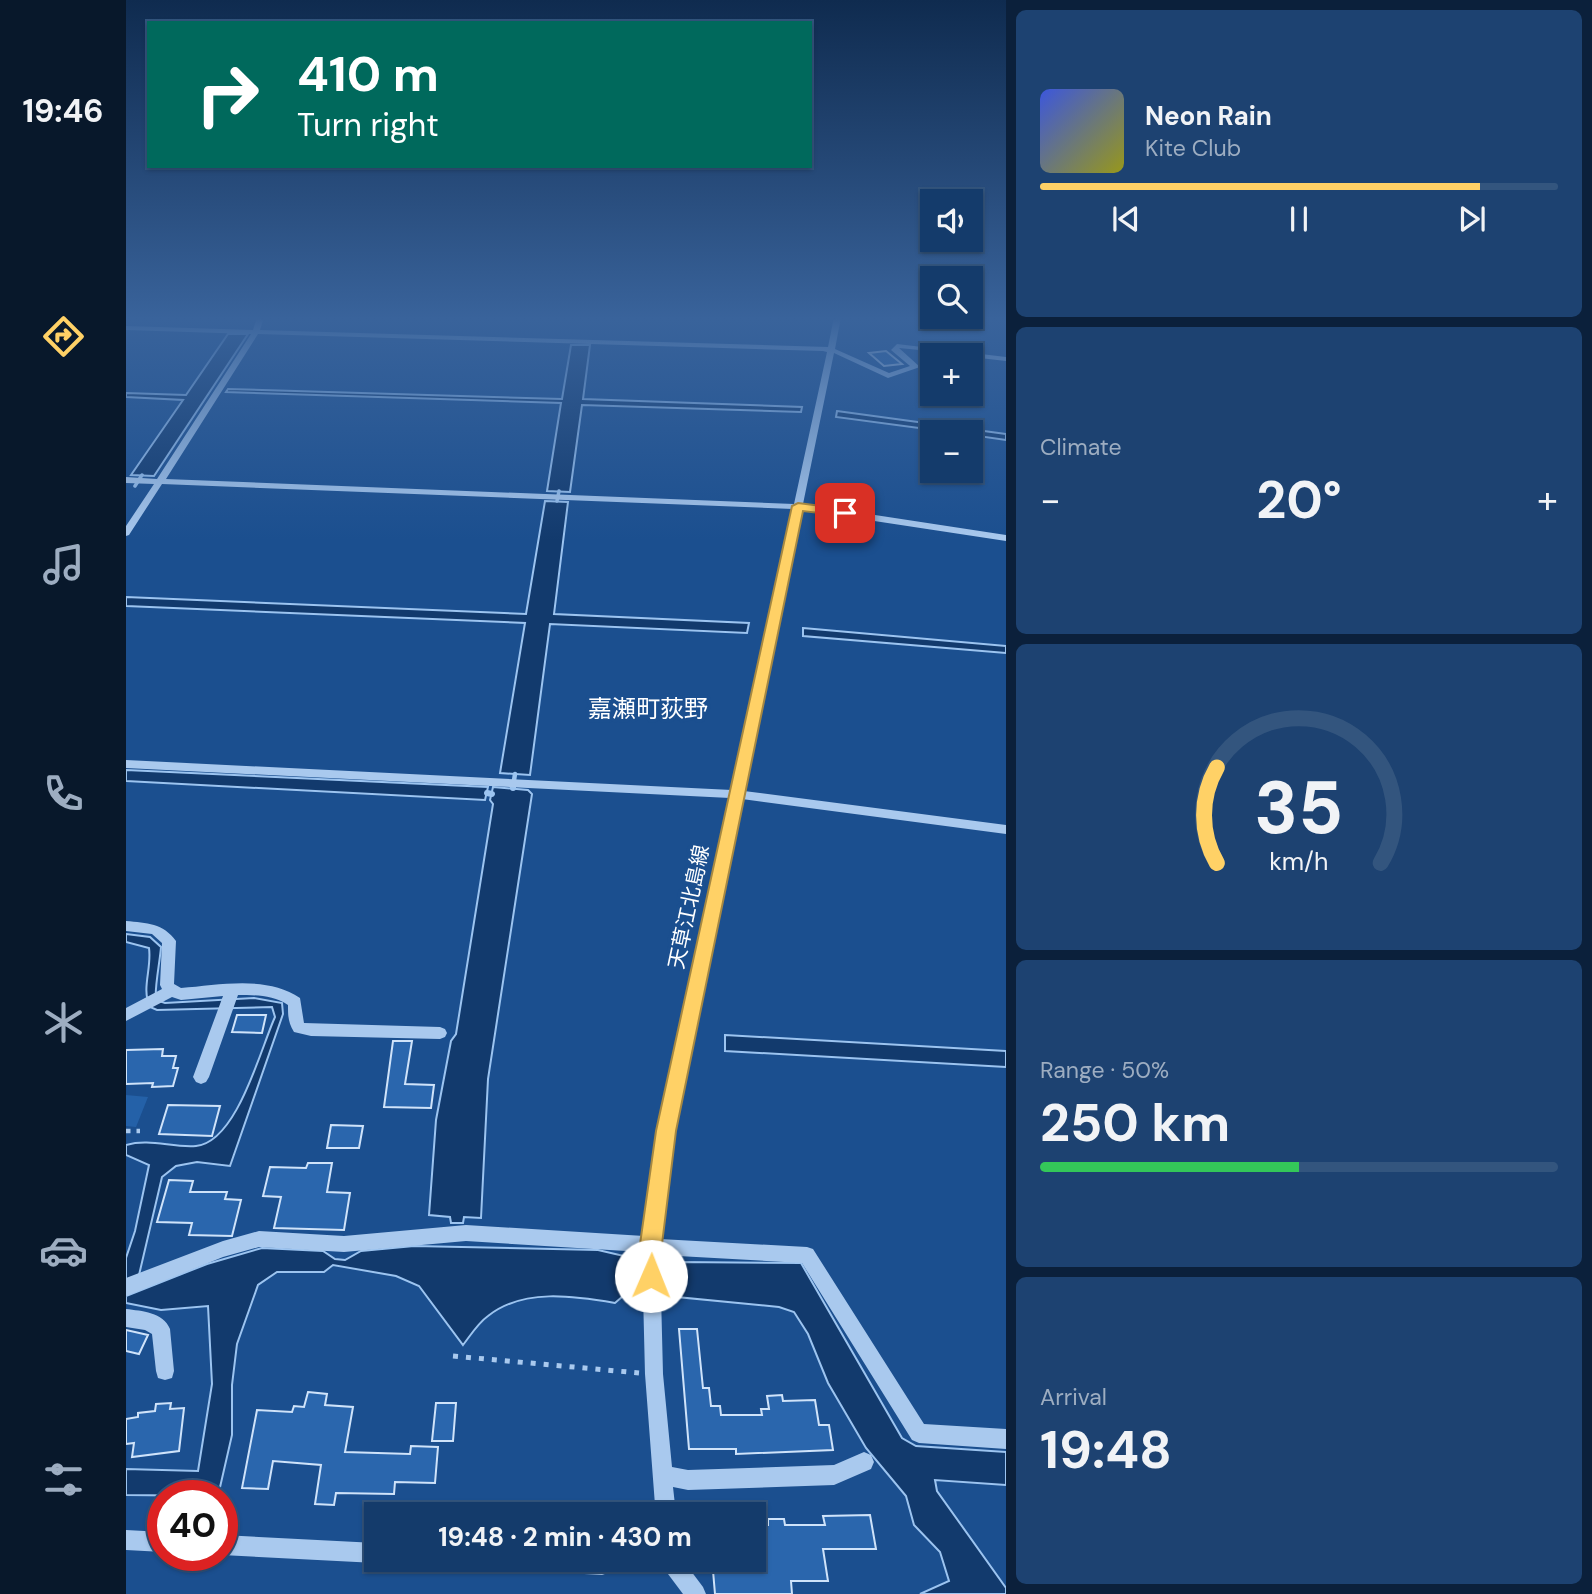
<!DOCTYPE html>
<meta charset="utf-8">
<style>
:root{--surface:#143b6b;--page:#1d4271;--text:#f1f3f6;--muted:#9dadc1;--line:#33557e;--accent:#ffd166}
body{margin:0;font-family:"DM Sans","Noto Sans JP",sans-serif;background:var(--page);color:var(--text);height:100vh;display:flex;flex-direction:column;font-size:26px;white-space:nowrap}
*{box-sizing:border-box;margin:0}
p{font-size:23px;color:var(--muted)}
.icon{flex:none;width:38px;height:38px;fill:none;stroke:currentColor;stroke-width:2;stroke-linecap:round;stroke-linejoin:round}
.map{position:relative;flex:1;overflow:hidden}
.sheet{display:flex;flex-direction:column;gap:10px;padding:10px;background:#0b203b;width:586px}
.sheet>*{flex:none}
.banner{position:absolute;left:21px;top:21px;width:665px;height:147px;border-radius:0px;box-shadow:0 2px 5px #0004,0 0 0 2px var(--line);background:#00695c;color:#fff;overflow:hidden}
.controls{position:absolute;left:794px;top:189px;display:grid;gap:14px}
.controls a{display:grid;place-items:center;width:63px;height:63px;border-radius:0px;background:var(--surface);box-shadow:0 2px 5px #0004,0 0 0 2px var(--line);font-size:35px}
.speed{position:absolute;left:21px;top:1480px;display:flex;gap:14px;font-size:35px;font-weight:700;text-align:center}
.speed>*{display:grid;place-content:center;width:91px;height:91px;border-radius:50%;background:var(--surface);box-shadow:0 2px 5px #0004,0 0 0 2px var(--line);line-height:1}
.speed .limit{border:10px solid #d22;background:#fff;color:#111}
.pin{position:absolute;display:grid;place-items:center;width:60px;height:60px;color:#fff;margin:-30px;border-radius:14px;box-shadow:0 4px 10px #0006}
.me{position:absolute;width:77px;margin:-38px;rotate:1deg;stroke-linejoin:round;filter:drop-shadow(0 0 5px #0008)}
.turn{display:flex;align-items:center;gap:24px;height:147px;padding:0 35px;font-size:32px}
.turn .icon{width:91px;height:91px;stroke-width:2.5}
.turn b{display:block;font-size:49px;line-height:60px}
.big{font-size:52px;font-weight:700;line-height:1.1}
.sheet .card{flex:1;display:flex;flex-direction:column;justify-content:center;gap:10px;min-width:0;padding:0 24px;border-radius:10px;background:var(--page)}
.sheet .dial{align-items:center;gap:0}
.dial svg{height:182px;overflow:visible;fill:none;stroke:var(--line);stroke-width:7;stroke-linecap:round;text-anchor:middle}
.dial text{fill:var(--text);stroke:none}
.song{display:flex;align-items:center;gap:21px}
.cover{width:84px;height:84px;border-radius:10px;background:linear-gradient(135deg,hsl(230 70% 55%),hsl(60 70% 35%))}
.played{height:7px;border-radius:4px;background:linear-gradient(90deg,var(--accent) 85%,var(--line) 85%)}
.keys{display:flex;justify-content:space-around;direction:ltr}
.heat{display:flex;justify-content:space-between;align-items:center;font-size:38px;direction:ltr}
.charge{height:10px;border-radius:5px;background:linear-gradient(90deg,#34c759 50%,var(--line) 0)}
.trip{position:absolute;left:238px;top:1502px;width:402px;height:70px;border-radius:0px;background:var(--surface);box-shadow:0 2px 5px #0004,0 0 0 2px var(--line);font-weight:700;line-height:70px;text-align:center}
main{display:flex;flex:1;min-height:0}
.tabs{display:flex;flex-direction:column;width:126px;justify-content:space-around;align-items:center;background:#08182b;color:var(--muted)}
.tabs .icon{width:49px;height:49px}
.tabs .active{color:var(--accent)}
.tabs b{font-size:32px;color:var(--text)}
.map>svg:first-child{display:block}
.green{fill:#2461a8}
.water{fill:#123a6d;stroke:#9cc4f0;stroke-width:2}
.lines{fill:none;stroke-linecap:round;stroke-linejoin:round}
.stream-far2{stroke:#9cc4f0;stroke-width:3.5}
.stream-far1{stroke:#9cc4f0;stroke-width:4.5}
.stream{stroke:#9cc4f0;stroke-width:6}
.building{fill:#2a66ad;stroke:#cfe3fa;stroke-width:2}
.path-far1{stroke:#a9c9ee;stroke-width:4.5;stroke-dasharray:4.5 6;stroke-linecap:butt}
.path{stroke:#a9c9ee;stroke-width:5;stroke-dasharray:5 8;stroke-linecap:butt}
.minor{fill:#a9c9ee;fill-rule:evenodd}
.route{fill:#ffd166;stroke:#a68842;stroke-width:2}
.labels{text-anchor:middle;stroke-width:7;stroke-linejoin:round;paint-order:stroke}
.street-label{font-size:21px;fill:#fff;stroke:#1b4f8f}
.quarter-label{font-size:24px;fill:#fff;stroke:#1b4f8f}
</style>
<main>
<nav class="tabs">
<b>19:46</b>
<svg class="icon active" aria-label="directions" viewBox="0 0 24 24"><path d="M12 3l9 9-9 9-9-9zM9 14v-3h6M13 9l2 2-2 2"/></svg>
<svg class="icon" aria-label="music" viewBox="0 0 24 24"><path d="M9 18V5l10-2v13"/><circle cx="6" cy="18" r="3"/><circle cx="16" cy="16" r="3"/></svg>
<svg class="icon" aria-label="phone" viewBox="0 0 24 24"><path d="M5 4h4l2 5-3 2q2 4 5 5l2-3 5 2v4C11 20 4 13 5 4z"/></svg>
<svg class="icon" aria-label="climate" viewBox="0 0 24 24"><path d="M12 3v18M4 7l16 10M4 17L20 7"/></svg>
<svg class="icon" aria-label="car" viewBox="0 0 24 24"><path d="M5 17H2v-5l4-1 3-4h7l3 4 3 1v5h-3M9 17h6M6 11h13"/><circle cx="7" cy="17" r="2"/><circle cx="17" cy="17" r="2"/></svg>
<svg class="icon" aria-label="filters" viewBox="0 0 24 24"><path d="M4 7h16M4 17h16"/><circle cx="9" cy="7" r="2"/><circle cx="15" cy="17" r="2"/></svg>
</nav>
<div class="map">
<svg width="880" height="1594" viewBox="0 0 880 1594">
<rect width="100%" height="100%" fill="#1b4f8f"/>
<path class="green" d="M0,1095L22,1097L10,1127L0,1126Z"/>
<path class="water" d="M102,334H122L28,476L5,475L57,400L0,397V393L60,395Z
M445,345H464L457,399L676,407L675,412L456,405L444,492L421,491L435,403L100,392L102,389L436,399Z
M711,411L880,434V440L845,435V432H823L710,417Z
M419,501L442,502L428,614L623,623L621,633L424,624L404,775L374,773L399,623L0,606V597L400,614Z
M677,628L880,646V653L677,636Z
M0,770L362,787L359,800L0,781Z
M367,787L402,790L406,794L362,1079L355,1218L338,1217L337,1223H325L324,1217L303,1215L310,1120L325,1041L330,1034L367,804L364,800Z
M0,934L24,937L35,947C34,961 28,990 30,1000L39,1003L128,998L156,1003L157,1014L104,1166L71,1162L50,1166L36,1177L13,1275L0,1280V1258L9,1231L23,1165L0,1155V1145C24,1138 46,1148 70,1146C111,1142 134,1050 149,1017L146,1007L31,1010L24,1007C15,988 26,969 23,948L0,942Z
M599,1035L880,1051V1067L599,1051Z
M288,1246L472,1250L498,1256L497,1296L489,1303C448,1296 397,1288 362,1316C352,1323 344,1336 337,1345L293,1286L270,1276L207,1265L198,1272H151L132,1285L111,1344L106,1385V1435L92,1496L0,1495V1469L72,1471L86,1384L82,1306L35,1310L0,1303V1296L81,1264L136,1248L197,1251L209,1259L219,1260L235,1251Z
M551,1262L675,1263L776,1438L790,1446L880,1452V1485L809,1480L811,1491L880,1588V1594H794L823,1581L814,1552L788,1525L780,1496L740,1448L702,1383L682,1334L668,1312L653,1307L551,1297Z"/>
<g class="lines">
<path class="stream-far2" d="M9,486L16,475
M431,501L433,491"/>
<path class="stream-far1" d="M387,787L389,774"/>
<path class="stream" d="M387,788V785
M361,793L366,794"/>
</g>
<path class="building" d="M760,351L776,364L758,366L743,353Z
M111,1015H140L136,1033L106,1032Z
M267,1041H286L279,1084L308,1085L305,1108L258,1107Z
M37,1049L36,1056H50L47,1068H52L47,1086L26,1087L27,1083L0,1084V1050Z
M42,1105L94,1106L86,1136L33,1134Z
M205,1125L237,1126L233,1148H201Z
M182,1163H206L201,1192L224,1193L218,1230L148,1228L155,1197L137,1196L144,1167L180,1168Z
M43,1180L67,1181L64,1192H101L99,1199L115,1200L106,1236L63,1235L66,1223L31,1222Z
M553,1329H571L577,1388H583L585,1406H594L595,1415H636L635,1409H643L641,1396L656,1395L657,1401L689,1400L693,1425H703L707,1450L610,1454V1449H563Z
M0,1330L22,1335L13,1354L0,1351Z
M182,1392L201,1394L199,1405L227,1407L219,1452L284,1454L285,1446L312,1447L309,1483L269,1482L268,1494L210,1493L208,1505L189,1504L195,1465L147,1461L142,1489L116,1488L131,1410L166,1412L168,1406L178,1407Z
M45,1403L44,1409L58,1408L53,1451L6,1457L8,1443L0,1444V1419L12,1417V1413L29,1411L30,1404Z
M310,1403H330L327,1441H306Z
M744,1515L750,1549H697L702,1581H665L666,1594H589L586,1559H634L630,1525H642V1519H658L659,1525H699L697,1516Z"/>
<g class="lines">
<path class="path-far1" d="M0,1131H14"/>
<path class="path" d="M327,1356L513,1373"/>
<path class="minor" d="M131,317H138L134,330L702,347L708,317H715L709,349L763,373L784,366L765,350L771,344L880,357V361L845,357V355L773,348L794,367L762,378L708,353L677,504L880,535V541L676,510L618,791L880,825V834L616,799L548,1131L534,1239L681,1247L687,1249L798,1424L880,1429V1449L793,1443L786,1440L676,1263L534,1255L537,1374L546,1467L562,1470L708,1465L738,1452L745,1455L748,1462L745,1469L708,1485L562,1490L547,1487L549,1505L546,1514H526L529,1505L519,1374L516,1252L340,1241L218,1252L133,1247L97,1257L0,1296V1278L97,1241L133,1231L218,1236L340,1225L518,1236L532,1131L604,798L0,768V760L606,790L667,509L36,484L3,535L0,536V526L28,484L0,483V477L31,479L125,334L0,330V326L127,330ZM132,334L697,351L701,352L668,504L40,479Z
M0,921C21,923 37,923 50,941L48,984L55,988C94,985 140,975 174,998L178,1023L314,1027L319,1029L321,1033L319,1037L314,1039L185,1036L168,1032C162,1022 162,1016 162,1005C147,995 129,995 112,995L83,1077L80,1082L75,1084L70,1082L67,1077L97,996L55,1000L46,997L0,1021V1008L36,989L34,985L36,943L26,934L0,931Z
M0,1309C16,1311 37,1312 44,1329L48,1371L46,1378L39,1380L32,1378L30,1371L26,1334L19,1330L0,1327Z
M0,1530L37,1532V1552L0,1550Z
M96,1535L250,1543V1559H258L250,1563L96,1555Z
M361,1559H505L502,1566L476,1575L371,1569L364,1566Z
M533,1559H556L577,1587L580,1594H557L536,1566Z"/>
</g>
<linearGradient id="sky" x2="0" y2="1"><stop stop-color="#0f2b4f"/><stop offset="0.59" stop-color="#39639b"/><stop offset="1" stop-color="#39639b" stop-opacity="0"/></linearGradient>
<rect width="880" height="540" fill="url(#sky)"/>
<path class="route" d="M672,503L719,509L725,513L719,516L677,511L550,1131L536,1244V1276L533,1284L525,1287L517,1284L513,1276L514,1244L530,1131L666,506Z"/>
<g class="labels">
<g class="street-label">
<text transform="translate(563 907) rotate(-78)" y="7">天草江北島線</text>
</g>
<g class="quarter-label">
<text x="522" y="717">嘉瀬町荻野</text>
</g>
</g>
</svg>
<div class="controls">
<a><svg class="icon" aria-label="sound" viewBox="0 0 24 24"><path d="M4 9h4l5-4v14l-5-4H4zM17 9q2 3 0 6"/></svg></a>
<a><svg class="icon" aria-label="search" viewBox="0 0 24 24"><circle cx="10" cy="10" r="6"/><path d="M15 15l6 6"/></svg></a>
<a>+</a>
<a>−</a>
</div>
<div class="speed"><div class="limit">40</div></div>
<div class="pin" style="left:719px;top:513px;background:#d93025"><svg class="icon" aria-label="arrive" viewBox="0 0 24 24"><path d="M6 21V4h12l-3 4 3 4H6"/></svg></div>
<svg class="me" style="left:525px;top:1276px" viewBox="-20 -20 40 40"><circle r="19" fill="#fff"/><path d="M0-13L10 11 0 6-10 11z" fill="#ffd166"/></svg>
<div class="trip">19:48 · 2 min · 430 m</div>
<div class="banner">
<div class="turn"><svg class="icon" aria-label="right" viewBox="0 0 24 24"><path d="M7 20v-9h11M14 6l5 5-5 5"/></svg><div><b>410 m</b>Turn right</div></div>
</div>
</div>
<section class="sheet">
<div class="card">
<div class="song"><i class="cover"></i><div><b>Neon Rain</b><p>Kite Club</p></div></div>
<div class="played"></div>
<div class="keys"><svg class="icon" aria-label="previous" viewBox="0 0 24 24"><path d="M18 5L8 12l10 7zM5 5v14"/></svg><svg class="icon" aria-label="pause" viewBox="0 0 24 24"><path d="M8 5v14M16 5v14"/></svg><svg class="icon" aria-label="next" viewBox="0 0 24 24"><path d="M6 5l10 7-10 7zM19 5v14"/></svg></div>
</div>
<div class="card"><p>Climate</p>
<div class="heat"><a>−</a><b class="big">20°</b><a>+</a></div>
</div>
<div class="card dial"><svg viewBox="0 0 100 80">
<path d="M14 69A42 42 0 1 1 86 69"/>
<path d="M14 69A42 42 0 0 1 14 27" stroke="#ffd166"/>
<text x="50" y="56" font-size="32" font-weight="700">35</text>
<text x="50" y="72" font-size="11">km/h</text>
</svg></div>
<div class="card"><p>Range · 50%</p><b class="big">250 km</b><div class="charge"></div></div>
<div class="card"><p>Arrival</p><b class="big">19:48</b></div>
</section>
</main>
